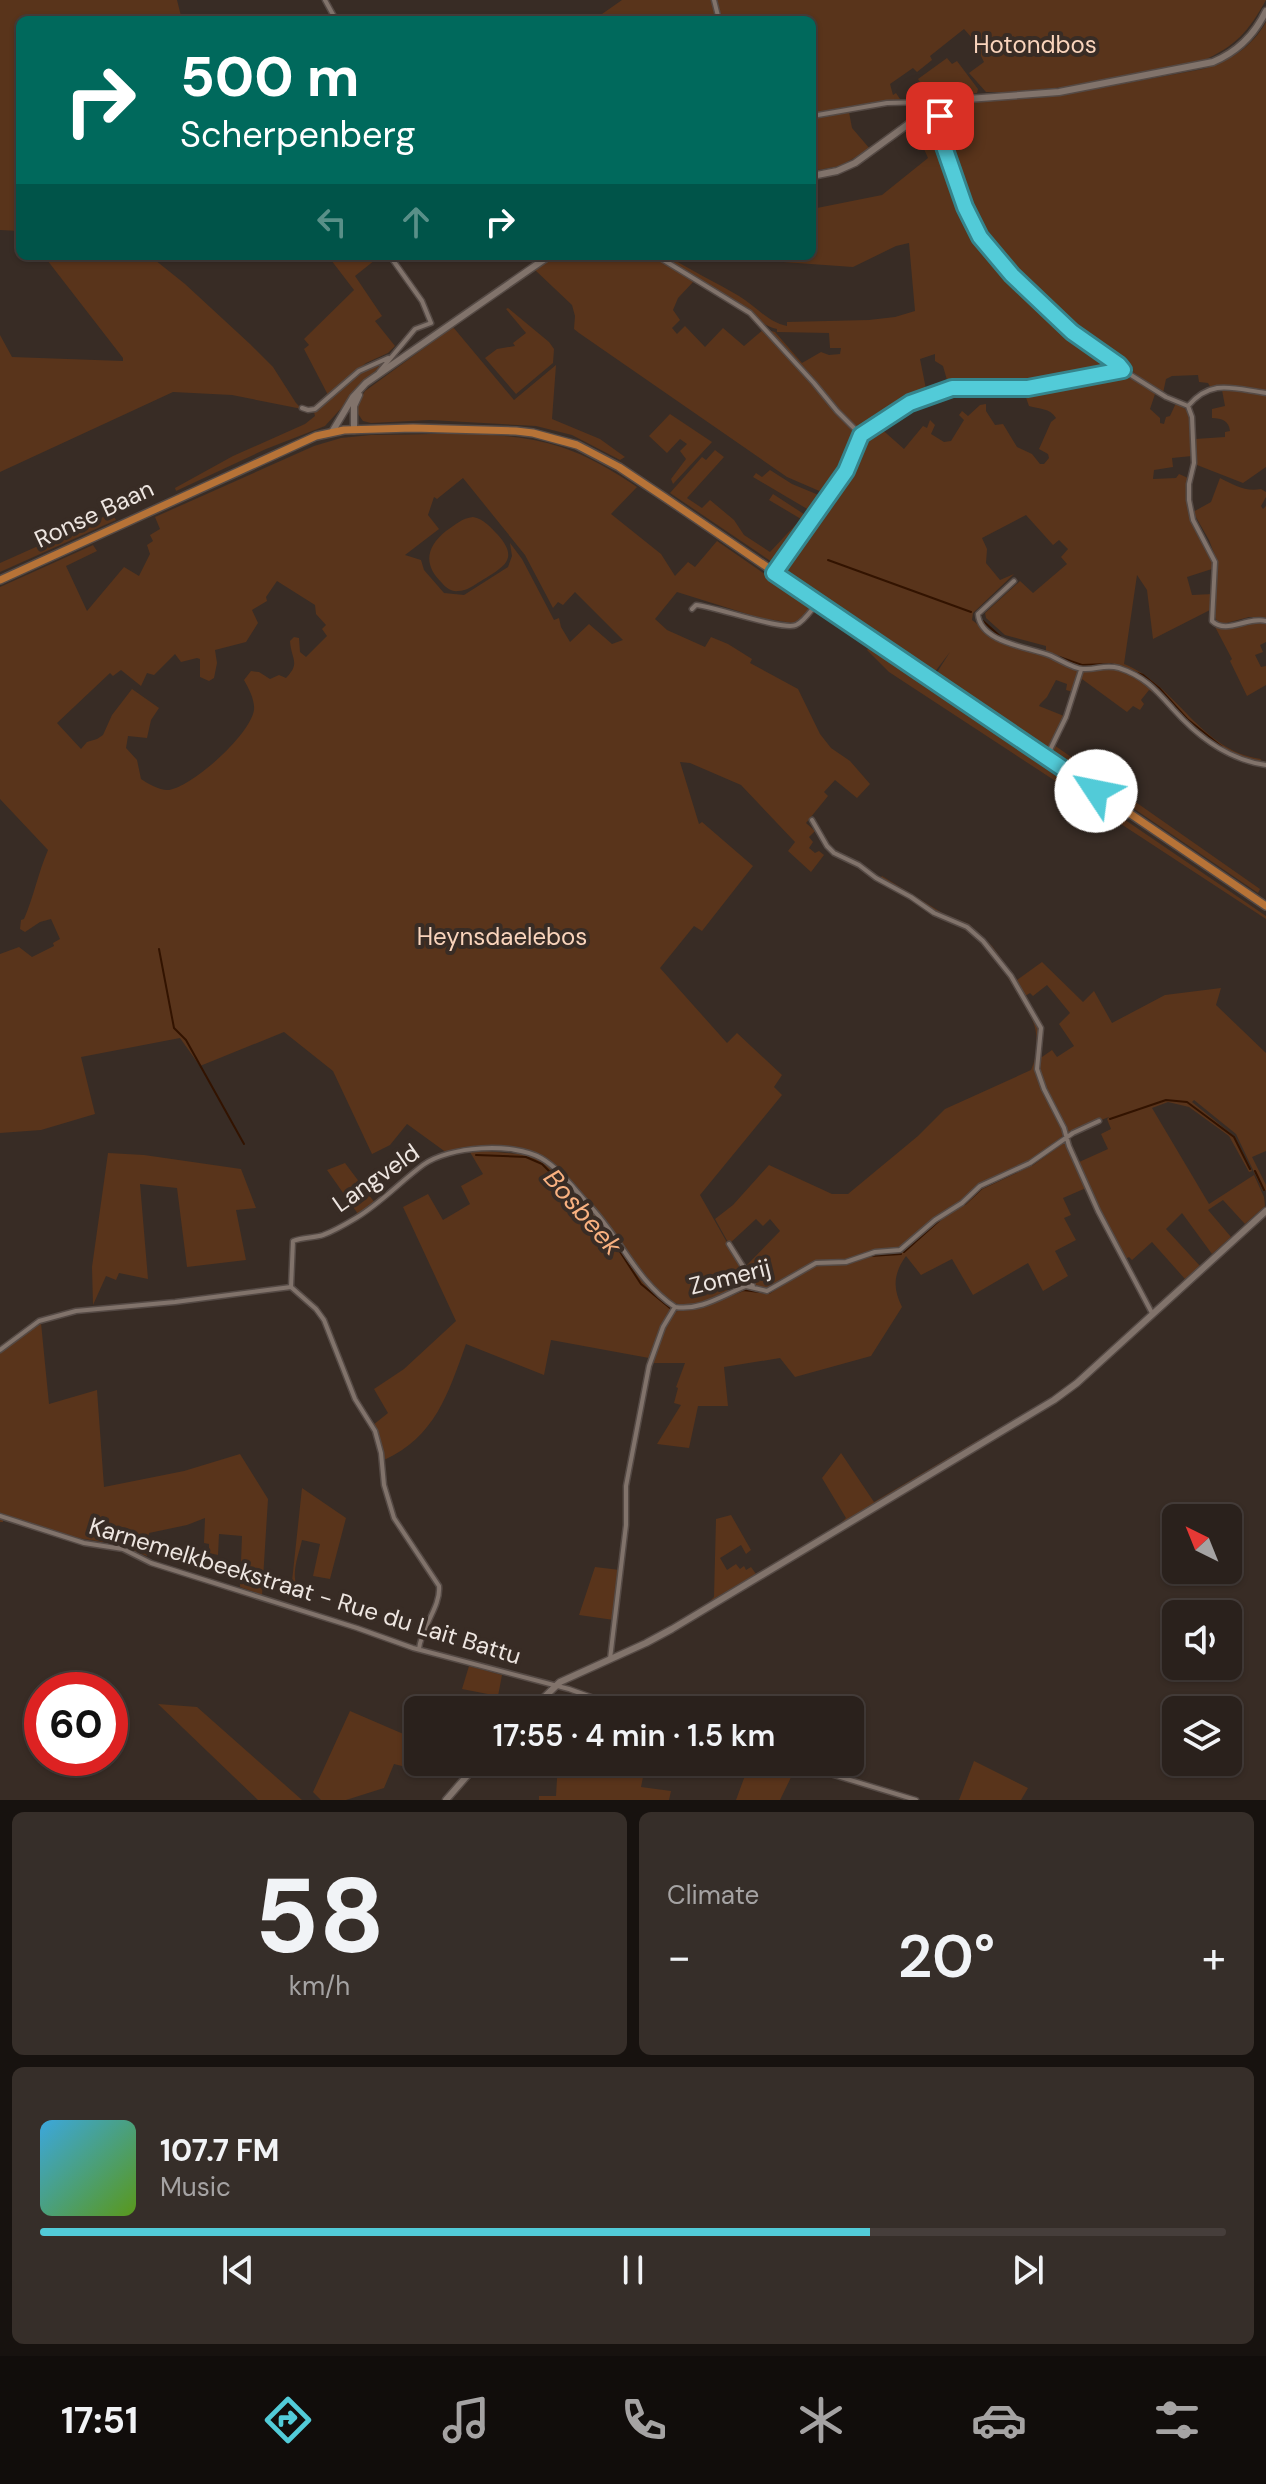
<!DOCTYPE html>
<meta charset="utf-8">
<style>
:root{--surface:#2a211c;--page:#362e29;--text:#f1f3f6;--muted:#a5a3a3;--line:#463e3b;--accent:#52cbd8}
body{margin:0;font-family:"DM Sans",sans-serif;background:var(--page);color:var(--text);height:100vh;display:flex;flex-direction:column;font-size:30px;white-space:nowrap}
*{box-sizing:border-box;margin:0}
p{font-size:26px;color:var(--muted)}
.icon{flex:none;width:44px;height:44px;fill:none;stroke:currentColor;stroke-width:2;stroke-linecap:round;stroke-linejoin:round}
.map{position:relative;height:1800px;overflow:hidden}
.panel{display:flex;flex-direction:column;gap:12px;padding:12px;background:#17120f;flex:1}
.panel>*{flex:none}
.hud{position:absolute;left:16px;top:16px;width:800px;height:244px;border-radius:12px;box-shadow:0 2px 6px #0004,0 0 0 2px var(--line);background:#00695c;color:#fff;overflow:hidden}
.needle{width:52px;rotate:317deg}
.fabs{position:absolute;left:1162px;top:1504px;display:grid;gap:16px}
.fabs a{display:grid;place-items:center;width:80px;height:80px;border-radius:12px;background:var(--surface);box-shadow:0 2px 6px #0004,0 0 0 2px var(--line);font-size:40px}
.speed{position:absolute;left:24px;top:1672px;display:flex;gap:16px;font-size:40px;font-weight:700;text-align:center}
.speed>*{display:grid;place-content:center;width:104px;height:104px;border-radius:50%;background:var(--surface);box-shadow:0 2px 6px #0004,0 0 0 2px var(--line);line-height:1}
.speed .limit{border:12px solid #d22;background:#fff;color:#111}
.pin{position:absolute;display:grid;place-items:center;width:68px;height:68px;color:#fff;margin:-34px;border-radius:16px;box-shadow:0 4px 12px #0006}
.me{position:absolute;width:88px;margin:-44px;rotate:304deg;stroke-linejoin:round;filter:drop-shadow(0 0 6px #0008)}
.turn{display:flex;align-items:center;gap:28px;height:168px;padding:0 32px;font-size:36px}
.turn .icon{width:104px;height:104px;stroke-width:2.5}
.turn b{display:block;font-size:56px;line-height:68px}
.lanes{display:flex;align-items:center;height:76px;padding:0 32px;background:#0003;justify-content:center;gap:40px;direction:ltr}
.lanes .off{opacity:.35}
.big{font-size:60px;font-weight:600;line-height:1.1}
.panel .card{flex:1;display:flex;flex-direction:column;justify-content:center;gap:12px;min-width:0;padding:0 28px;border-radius:12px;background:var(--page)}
.panel .dial{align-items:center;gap:0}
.dial b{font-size:104px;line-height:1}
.song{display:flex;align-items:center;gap:24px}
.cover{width:96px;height:96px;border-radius:12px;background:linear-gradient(135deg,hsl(200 70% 55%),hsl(90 70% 35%))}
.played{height:8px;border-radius:4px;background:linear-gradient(90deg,var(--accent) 70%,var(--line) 70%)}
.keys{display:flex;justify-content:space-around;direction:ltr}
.heat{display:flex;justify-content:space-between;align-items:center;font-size:44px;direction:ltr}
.panel .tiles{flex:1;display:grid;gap:12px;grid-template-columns:1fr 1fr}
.card:last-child{grid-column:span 2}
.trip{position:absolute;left:404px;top:1696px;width:460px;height:80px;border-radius:12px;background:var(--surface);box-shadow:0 2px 6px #0004,0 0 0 2px var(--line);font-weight:600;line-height:80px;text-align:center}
.tabs{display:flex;height:128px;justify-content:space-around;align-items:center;background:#110d0b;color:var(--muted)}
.tabs .icon{width:56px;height:56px}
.tabs .active{color:var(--accent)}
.tabs b{font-size:36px;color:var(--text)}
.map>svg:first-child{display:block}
.green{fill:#59341b;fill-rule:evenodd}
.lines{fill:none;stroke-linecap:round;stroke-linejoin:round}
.stream{stroke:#321300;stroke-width:2}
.street-casing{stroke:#554a45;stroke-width:7}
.secondary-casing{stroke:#554a45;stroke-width:9}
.primary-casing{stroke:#554a45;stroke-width:10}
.street{stroke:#81736b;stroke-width:4}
.secondary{stroke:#81736b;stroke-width:6}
.primary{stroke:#b77337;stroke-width:7}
.route-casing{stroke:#35848c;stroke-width:20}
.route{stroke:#52cbd8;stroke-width:14}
.labels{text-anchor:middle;stroke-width:8;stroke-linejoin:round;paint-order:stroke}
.park-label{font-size:24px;fill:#f9d4bc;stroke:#382c25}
.street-label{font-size:24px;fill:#ede5e0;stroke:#382c25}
.water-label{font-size:26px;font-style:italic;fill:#f9b180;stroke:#382c25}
</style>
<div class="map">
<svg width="1266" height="1800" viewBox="0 0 1266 1800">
<rect width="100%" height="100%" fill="#382c25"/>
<path class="green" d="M0,0H177L182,20H20V231L0,230Z
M622,0H712L718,20H606L602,14Z
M717,0H1266C1248,32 1236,46 1202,61L1067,87L1008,92H986L969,73L984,62L972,38L964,29L930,56L932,60L917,72L913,68L890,84L893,95L896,93L900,99L812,114V20H722Z
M1266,22V467L1243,483L1197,465L1195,439L1225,437V432L1230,431C1229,421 1222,418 1212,418V409L1225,406L1222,390L1213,392L1208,383L1199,382L1198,375L1172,376L1166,379L1163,393C1116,361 1073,327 1030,289L1028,292L1063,324L1061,327L1118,366L1119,369L1023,387L969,383L949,387L943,366L935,361V354L920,359L927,394L917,397L864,430L858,429L845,416C849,423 858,430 857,439C857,454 837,487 824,493L787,477L579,333L574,329L575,316L572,305L535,270L556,256H656L694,281L678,298L673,310L680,320L672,328L677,334L685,326L705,347L723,328L744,346L764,329L775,332L802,363L821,352L829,355L840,354L841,348H830L829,333L777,332V329C760,326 748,309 734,300C710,285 686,272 662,256H668C691,271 716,282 739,296C756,306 767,322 787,326V322L869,320L895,317L915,311L909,243L896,246L853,267L783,262L781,256H812V209L882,195L928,158L924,149L923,130L938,120V110L968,102L1062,95L1203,69C1230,61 1252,47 1266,22Z
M947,58L952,64L957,61L978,89L977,93L931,100L918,79Z
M849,112L852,128L870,149L840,166L812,171V118Z
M44,256H150L185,284L250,344L273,367L296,403L302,409L232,395L173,392L0,472V335L12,357L123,361V358Z
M328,256H380L355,276L382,316L375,321L395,346L388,353L366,363L328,395L304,349L309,345L304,339L354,290Z
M508,308L549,342L554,349L553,363L516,394L485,358L497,349L515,346L513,343L526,333L506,309Z
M453,327L514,400L556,365L552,419L600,439L625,457L620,460L572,435L536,426L430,420L371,423L363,421L356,411L359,401L365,391Z
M380,363L379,367L325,426L266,449L176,491L175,488L233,456L305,424L315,416L314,412L362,371Z
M1122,371L1156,391L1150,409L1160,418V423L1164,424L1166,417L1170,416L1176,403L1190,412L1192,456L1172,458L1173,467L1154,470L1153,479L1176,478L1179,474L1188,478C1185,526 1204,528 1215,568L1187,577L1192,595L1213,594L1210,610L1153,639L1147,590L1137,575L1124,664C1177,685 1200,751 1261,759L1260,764L1266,766C1232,761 1216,749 1190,728L1232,757L1257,763C1230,756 1206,738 1186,719C1175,708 1167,695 1155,685L1153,687L1157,690L1154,693L1149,690L1141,700L1144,704L1140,710L1133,706L1127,712L1082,679L1079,687L1075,686L1073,692L1066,690L1067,684L1056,680L1047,697L1040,704L1039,706L1064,716L1047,749L936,674L950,652L934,673L786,572L785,563L849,471L864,436L878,426L904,449L923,426L927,428L930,420L935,425L931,434L944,442L951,441L964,420L959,415L962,411L968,416L980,405L986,404V411L995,425L1003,424L1017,447L1032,454L1040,464H1044L1049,458L1048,454L1039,449L1051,422L1056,418C1050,408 1039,409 1029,406L1024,392ZM1026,515L1053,545L1059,540L1068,549L1061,557L1067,564L1033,593L1020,581L985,613L986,618L1005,635L1046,646V651L1071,660L1070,665L1044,654L998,640L972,620L973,613L1014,574L1000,580L986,563L987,549L982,538Z
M670,414L712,442L673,484L671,479L686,459L680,451L687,444L680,439L667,453L649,436Z
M371,435C432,435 503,428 561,447C589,456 613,471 637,487L611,514L661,554L675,576L688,562L695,567L717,541L811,606L802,618L793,623L760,618L677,592L655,619L667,630L705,647L711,637L728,644L752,659L750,663L798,689L820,734L831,748L850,761L870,784L857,798L835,780L824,792L828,796L806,823L815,831L809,837L813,842L809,848L815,853L819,851L824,855L811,872L788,851L795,842L741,785L690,763L680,762L699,824L702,822L753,866L702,931L694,926L660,968L727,1043L737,1033L782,1075L774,1087L782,1095L700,1195L741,1267L722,1278L729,1293C713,1300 693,1310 675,1303C652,1293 639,1268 626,1249C610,1225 563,1167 538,1155C519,1145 468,1147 447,1153L407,1124L390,1145L372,1154L333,1071L284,1032L200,1066L180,1038L81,1057L95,1114L41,1130L0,1133V954L19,947L32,957L54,946L53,943L60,939L51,919L40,922L25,932L20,929L21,920L24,919C34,896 38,873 48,850L0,799V587L93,545L97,551L66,566L87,611L124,567L139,576L150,554L147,545L153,541L150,535L160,529L155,517L314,446L341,438ZM463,478L525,555L553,608L558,602L563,605L575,592L623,640L612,644L589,624L570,642L561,627L559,618L554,620L522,559L510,543L512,556L508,567L464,595L444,593L424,570L421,560L405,555L439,529L428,515L434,497L437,499ZM277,581L315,605L316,614L326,625L322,629L327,636L306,657L300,652L299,638L294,637L290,641C291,659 301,663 286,678L279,675L270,679L259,672L251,671L244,680C249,689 255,700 254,710C250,735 193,786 169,790C161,791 148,784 141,779L137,760L126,748L128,736L147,738L151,720L159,708L132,689L112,715L103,735L97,739L87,742L81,749L57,723L110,673L113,676L121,670L141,686L147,673L154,675L175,654L181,662L197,658L200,659V677L209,681L214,678L217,663L215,650L246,642L258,623L252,610L267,601L266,597Z
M715,450L724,457L687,498L702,508L710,500L734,520L744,535L770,552L801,519L769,500L773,494L810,518L778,564H775L670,493L702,457L706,460Z
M770,470L792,484L821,496L823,500L814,513L753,477L756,473L762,477Z
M1220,478C1234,485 1245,492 1261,489L1266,492V497L1261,506L1263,509L1266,506V618L1249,617L1223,624L1217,621L1214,615L1218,564L1209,540L1193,512L1211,502Z
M112,513L116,520L0,572V563Z
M473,517C484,519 490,527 498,535C520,560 503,567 481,581C474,585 467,591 458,591C452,592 446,588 442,583C423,565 426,547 446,531C455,525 462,518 473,517Z
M1263,621L1266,623V642L1260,645L1263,652L1255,655L1261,667L1266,666V685L1247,696L1230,661L1232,659L1213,623L1221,629L1245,622Z
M870,646L1266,916V919L889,672L867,650Z
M1054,745L1260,889L1258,893L1052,753Z
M882,876L944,914L969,924L992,946L1017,980L1042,962L1083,1002L1094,991L1112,1023L1165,995L1221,988L1216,1005L1266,1053V1151L1252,1157L1266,1185V1190L1263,1191L1236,1134L1194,1100L1192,1102L1235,1137L1252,1171L1249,1172L1229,1136L1189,1107L1168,1102L1152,1108L1209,1204L1254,1175L1264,1197L1265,1206L1245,1224L1223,1200L1208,1210L1231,1237L1212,1254L1182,1213L1166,1229L1200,1266L1185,1279L1152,1242L1132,1260L1129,1257L1124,1260L1077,1163L1108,1149L1101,1134L1111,1129L1107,1119L1109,1117L1068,1133C1055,1109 1038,1084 1040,1056L1042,1057L1052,1050L1057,1057L1074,1046L1059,1024L1070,1013L1047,985L1033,996L1030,993L1025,996L1001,960L973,930L940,915L880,878Z
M955,924C982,932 1033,1001 1039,1029C1042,1042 1034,1054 1035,1066C1035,1086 1059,1114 1064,1135L1030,1161L981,1184L900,1249L878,1250L845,1260L820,1261L766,1290L756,1287L745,1267L780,1231L770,1219L763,1226L756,1219L729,1244L715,1219L733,1205L769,1165L832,1194H848L918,1136L945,1109L1031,1070C1038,1055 1039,1034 1032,1019C1012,984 992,943 955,924Z
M1062,1142L1066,1144L1086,1188L1063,1198L1071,1215L1064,1218L1076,1240L1055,1251L1068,1276L1043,1291L1028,1263L973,1295L952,1259L921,1275L906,1256C894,1273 892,1287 902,1307L871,1356L795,1377L780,1358L724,1367L728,1406H698L689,1448L657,1444L681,1405L674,1403L678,1388L676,1387L685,1363H651L663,1333L675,1312L743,1288L769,1292L817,1264L847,1263L872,1254L902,1251L926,1229L983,1186L1011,1174Z
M486,1151L528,1155L552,1165L560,1179L605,1227L642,1281L672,1308L662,1324L649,1358L551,1340L544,1375L466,1344C448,1394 435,1437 384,1460L373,1425L388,1413L374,1389L404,1369L456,1321L403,1207L428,1194L443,1220L470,1204L461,1186L483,1174L470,1152Z
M108,1153L144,1155L241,1169L256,1208L236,1210L246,1260L187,1267L177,1188L140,1184L148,1279L119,1273L116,1280L106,1276L93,1305L92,1267Z
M345,1163L375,1203L358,1214L327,1170Z
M41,1323L49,1404L97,1390L104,1487L184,1471L240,1454L268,1499L262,1595L240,1587L242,1536L219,1534L218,1555L209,1553V1544L204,1543L205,1518L187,1525L149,1533L147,1556L116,1544L71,1537L3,1514V1522H0V1352Z
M980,1439L981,1440L840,1524L846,1518L822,1478L841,1453L874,1502Z
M302,1488L346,1518L330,1579L313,1576L320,1544L302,1540C299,1554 290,1575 298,1588L292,1600H290Z
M731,1515L751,1550L746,1554L741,1545L720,1558L727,1570L736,1564L740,1569L744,1566L746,1570L751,1567L756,1574L710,1601L714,1597L716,1519Z
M595,1567L620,1570L614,1620L579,1615Z
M469,1666L502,1675L498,1696L462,1689Z
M158,1704L197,1707L302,1800H258Z
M350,1711L415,1739L406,1767L394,1764L384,1788L346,1800H321L313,1792Z
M974,1761L1028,1788L1021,1800H959Z
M558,1762H582L583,1777L594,1776L595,1762H602V1769L619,1770L620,1762H636L632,1776L643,1777L641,1787L671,1791L669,1800H539V1796H556Z
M750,1762H781L796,1767L780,1800H736Z"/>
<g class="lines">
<path class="stream" d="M828,560L971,612
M983,621L1002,638
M1053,655L1082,665L1111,664L1143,675L1159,688L1187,719L1222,747
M159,949L174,1028L186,1040L244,1144
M1110,1119L1166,1100L1187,1102L1234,1137L1250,1169
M476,1155L526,1157L542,1164L578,1200L617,1247L641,1284L670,1308
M1255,1171L1264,1190
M951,1212L965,1204L982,1188L1033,1164L1062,1143
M904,1252L942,1218
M870,1256L901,1254
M836,1264L849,1263L860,1259
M704,1306L743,1290L769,1293L789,1280"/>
<defs>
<path id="street" d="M325,0L336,20
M714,0L719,20
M812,116L887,103L929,102L936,105C943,115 937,126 941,138L965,207L980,237L1012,275L1072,332L1119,365L1123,370
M390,256L422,301L431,323
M657,256L750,313L814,383L837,411L861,435
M379,372L415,329L431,323
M1188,406L1192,417L1194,463L1189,484V500L1193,520L1215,562L1212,621C1226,635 1248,616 1266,621
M1188,406C1212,378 1234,389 1266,393
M302,408L308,410L315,409L359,371L388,358
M775,572L846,471L861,435L910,403L952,388H1028L1123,370L1166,397L1188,406
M1014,581L978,614C980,643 1029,647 1049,655C1059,659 1073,669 1083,669C1097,670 1104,664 1119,668C1144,676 1156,690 1173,709C1197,736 1229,760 1266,765
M692,609L696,605C716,607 784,631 796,625C804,622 812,609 818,602
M1047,756L1066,717L1081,670
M812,820L827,846L834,853L859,865L876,878L911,897L934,913L967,927L983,941L1011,976L1041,1028L1037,1069L1044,1089L1064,1128L1069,1146L1098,1211L1152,1313
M729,1244L751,1279L753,1287
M675,1307C701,1311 723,1295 746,1286L767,1291L816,1263L846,1262L875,1252L900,1250L935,1220L962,1203L980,1186L1030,1163L1073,1133L1099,1121
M0,1350L39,1321L76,1311L175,1302L291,1287
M0,1516L84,1543L123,1549L151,1563L357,1628L413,1648L569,1689L627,1710
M419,1649C421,1627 441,1607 439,1586L394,1518L384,1485L381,1453L375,1431L355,1399L324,1320L316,1309L291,1287L293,1241C303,1237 314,1238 323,1235C334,1231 346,1224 356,1218C381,1203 400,1182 423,1165C449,1146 513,1142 541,1158C560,1169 574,1189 589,1205C621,1238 636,1281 675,1307
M610,1659L626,1525V1486L649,1366L663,1327L675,1307
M791,1762L916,1800"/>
<path id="secondary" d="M812,176L837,171L855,163L918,117L947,103L968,99L1059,92L1213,62C1237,52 1254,36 1266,11
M354,430V406L359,395
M332,432L353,397L366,383L549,256
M531,1710L560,1682L646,1643L672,1629L1054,1400L1077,1383L1266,1211
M446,1800L479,1762"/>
<path id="primary" d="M0,580L292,447L316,436L344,430L413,428L516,431L533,433L577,445L619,467L664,497L1266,906"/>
</defs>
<use href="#street" class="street-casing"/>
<use href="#secondary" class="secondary-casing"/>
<use href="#primary" class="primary-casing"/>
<use href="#street" class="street"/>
<use href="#secondary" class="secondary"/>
<use href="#primary" class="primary"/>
</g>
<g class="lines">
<defs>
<path id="route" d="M940,116L939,129L941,138L965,207L980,237L1012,275L1072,332L1119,365L1123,370L1028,388H952L910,403L861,435L846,471L774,573L1096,791"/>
</defs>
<use href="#route" class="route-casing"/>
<use href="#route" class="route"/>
</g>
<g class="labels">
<g class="park-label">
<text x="1035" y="53">Hotondbos</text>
<text x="502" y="945">Heynsdaelebos</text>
</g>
<g class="street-label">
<text transform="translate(94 514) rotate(-25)" y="8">Ronse Baan</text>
<text transform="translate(376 1178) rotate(-35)" y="8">Langveld</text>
<text transform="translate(730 1277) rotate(-14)" y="8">Zomerij</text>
<text transform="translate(305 1591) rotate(17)" y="8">Karnemelkbeekstraat - Rue du Lait Battu</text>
</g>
<g class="water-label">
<text transform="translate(583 1212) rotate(49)" y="9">Bosbeek</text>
</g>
</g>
</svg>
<div class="fabs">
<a><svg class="needle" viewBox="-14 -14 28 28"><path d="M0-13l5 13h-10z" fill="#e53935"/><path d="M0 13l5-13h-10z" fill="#a5a3a3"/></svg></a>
<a><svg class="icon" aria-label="sound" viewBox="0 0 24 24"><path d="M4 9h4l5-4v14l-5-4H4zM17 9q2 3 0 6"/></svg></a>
<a><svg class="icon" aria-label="layers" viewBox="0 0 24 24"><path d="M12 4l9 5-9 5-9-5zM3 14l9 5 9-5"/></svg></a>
</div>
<div class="speed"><div class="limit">60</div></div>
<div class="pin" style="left:940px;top:116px;background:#d93025"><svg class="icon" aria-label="arrive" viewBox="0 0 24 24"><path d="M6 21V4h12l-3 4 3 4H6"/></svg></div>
<svg class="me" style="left:1096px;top:791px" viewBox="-20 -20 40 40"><circle r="19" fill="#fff"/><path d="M0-13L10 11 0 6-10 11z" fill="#52cbd8"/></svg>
<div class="trip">17:55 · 4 min · 1.5 km</div>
<div class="hud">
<div class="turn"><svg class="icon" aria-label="right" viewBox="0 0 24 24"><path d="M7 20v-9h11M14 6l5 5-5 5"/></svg><div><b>500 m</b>Scherpenberg</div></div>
<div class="lanes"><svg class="icon off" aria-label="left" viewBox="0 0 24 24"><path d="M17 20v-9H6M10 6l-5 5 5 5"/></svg><svg class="icon off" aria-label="ahead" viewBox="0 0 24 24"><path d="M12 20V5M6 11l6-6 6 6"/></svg><svg class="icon" aria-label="right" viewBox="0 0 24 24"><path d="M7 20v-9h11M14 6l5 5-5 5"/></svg></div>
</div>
</div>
<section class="panel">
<div class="tiles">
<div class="card dial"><b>58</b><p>km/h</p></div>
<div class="card"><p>Climate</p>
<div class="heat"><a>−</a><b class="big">20°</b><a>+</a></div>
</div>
<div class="card">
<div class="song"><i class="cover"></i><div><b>107.7 FM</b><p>Music</p></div></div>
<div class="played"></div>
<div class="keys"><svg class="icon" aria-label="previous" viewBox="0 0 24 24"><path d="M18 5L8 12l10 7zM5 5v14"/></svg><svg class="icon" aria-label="pause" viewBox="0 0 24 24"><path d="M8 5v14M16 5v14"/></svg><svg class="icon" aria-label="next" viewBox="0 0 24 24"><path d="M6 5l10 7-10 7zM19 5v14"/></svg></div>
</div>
</div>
</section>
<nav class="tabs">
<b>17:51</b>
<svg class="icon active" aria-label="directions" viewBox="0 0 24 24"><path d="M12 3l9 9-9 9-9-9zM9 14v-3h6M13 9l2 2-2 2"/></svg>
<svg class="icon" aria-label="music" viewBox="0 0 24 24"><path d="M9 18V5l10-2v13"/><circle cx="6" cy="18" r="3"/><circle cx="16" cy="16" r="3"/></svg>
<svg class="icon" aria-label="phone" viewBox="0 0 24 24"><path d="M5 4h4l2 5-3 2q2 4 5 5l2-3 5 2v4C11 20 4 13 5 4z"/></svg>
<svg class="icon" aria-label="climate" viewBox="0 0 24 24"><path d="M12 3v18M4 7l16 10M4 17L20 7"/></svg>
<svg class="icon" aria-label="car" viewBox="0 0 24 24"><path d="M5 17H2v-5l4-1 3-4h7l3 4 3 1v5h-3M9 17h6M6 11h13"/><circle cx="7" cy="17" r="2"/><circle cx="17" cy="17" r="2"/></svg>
<svg class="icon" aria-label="filters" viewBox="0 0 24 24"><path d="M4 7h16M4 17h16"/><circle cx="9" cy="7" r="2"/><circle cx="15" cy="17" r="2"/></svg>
</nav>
